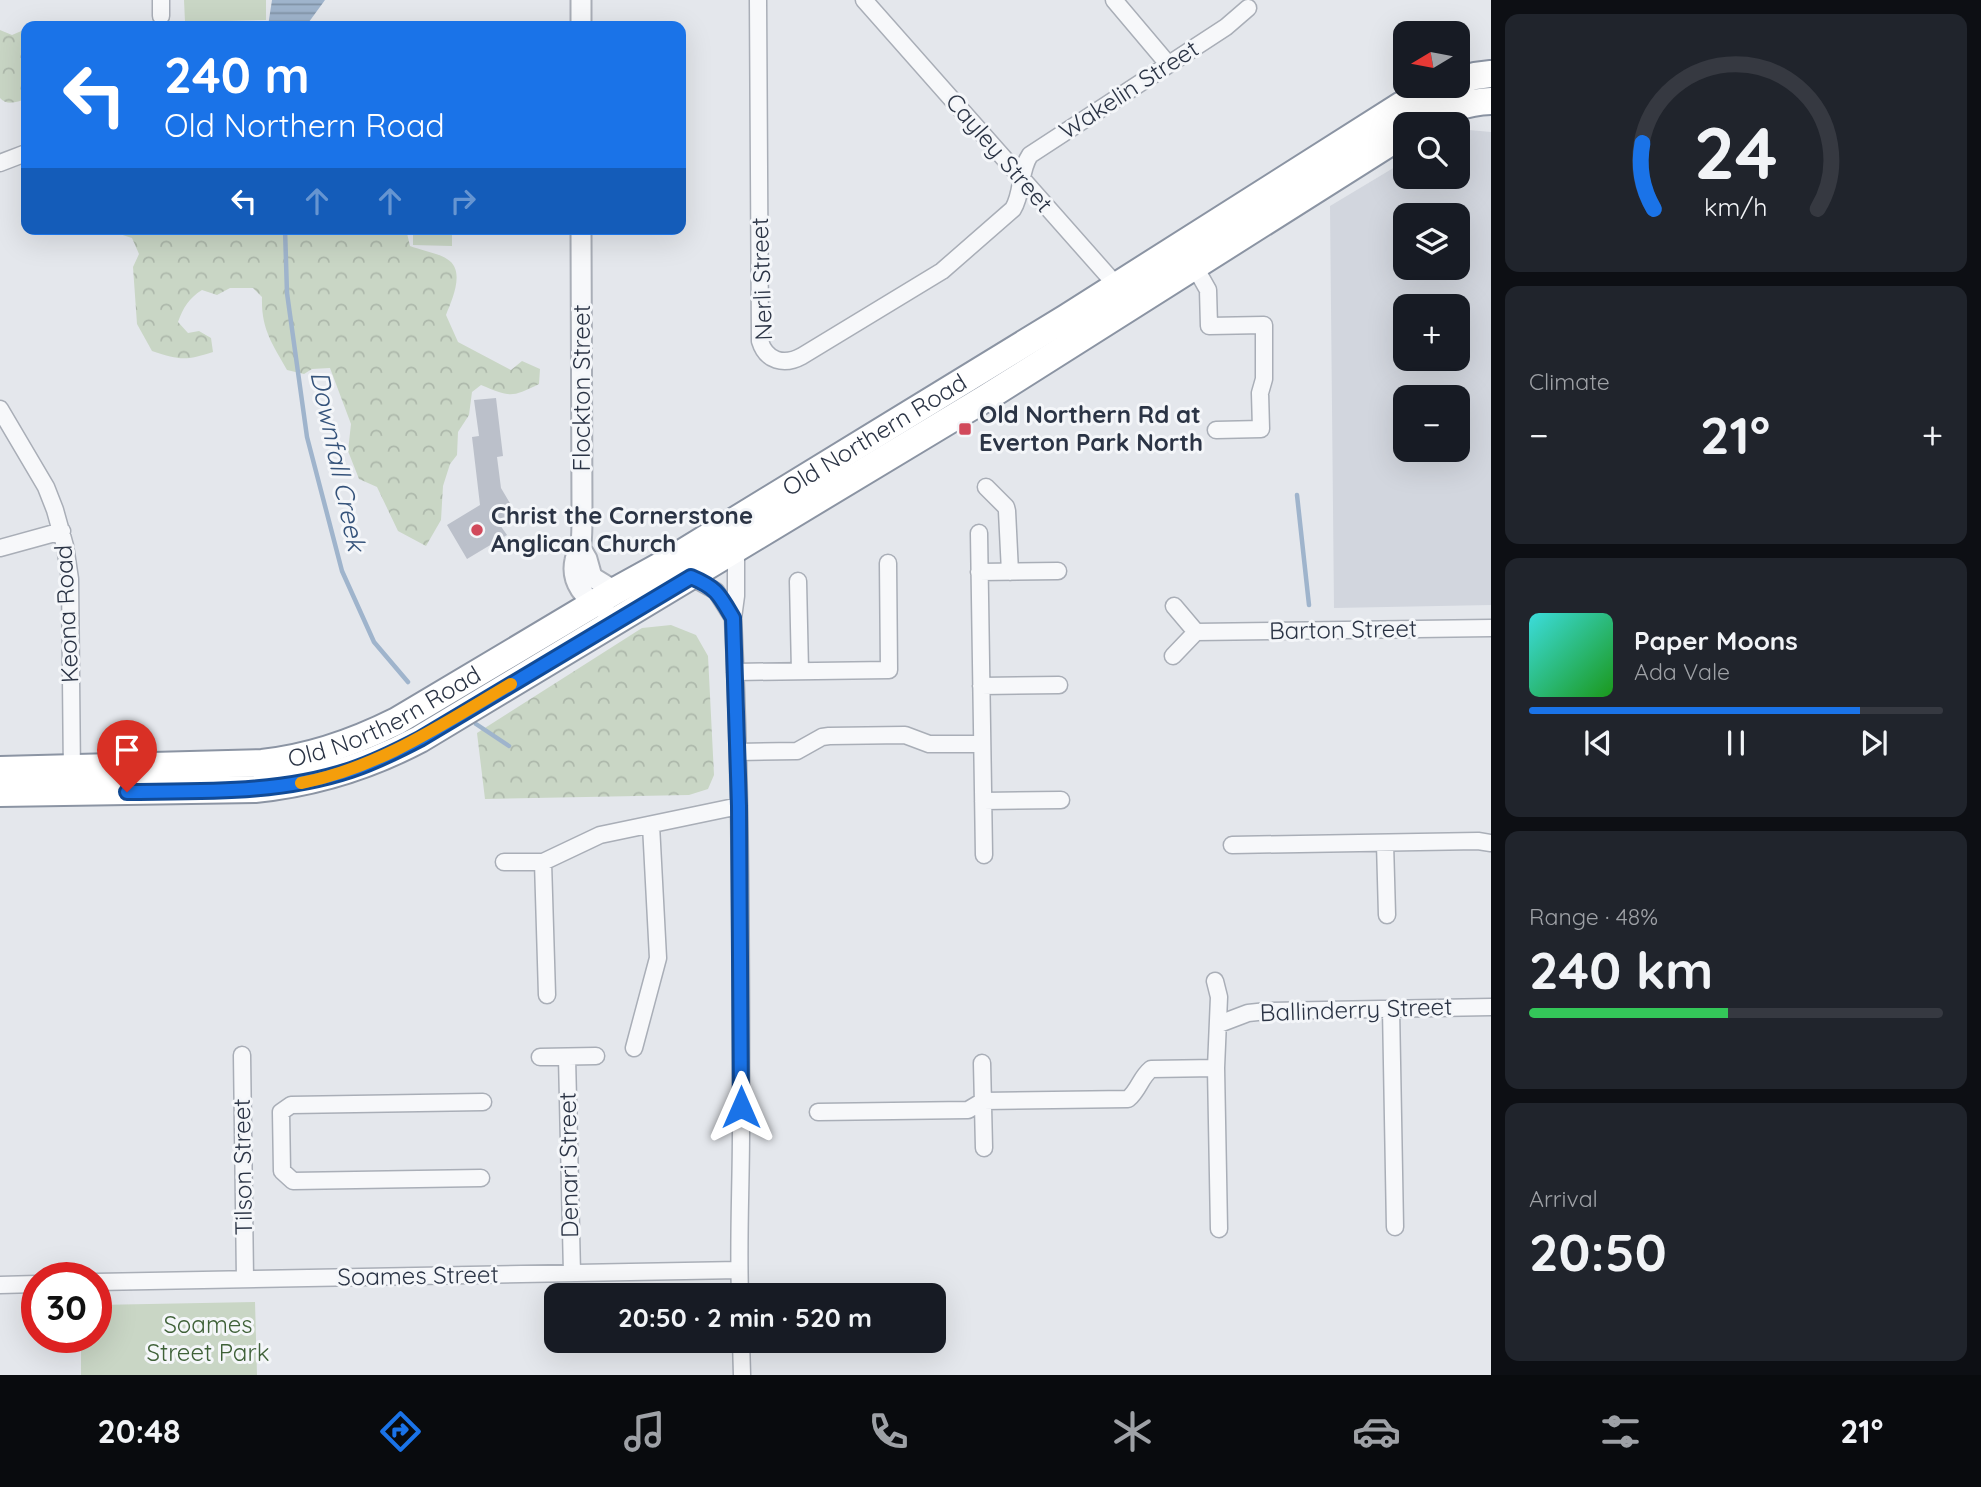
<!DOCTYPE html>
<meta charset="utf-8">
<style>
:root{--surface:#171b24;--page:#20242c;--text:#f1f3f6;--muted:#9ea1a6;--line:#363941;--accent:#1a73e8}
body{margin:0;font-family:Quicksand,sans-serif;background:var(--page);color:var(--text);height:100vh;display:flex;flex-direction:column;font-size:26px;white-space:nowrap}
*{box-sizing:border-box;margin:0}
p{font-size:23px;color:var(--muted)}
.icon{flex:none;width:38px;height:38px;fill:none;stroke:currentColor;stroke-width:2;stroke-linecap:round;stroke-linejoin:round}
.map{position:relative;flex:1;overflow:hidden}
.sheet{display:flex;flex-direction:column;gap:14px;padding:14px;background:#0d0f14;width:490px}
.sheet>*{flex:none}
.guide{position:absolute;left:21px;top:21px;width:665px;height:214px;border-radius:14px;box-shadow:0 7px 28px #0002;background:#1a73e8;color:#fff;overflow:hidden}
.needle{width:46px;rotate:260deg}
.controls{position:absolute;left:1393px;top:21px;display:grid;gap:14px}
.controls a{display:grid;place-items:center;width:77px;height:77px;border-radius:14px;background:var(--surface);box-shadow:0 7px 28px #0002;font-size:35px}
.speed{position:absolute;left:21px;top:1262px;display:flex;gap:14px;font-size:35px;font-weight:700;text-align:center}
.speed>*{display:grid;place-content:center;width:91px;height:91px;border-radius:50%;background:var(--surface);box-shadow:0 7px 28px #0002;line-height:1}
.speed .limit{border:10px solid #d22;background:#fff;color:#111}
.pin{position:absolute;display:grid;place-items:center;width:60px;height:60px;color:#fff;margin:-72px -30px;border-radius:50% 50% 50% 0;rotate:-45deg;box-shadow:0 0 7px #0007}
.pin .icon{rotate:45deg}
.me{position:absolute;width:77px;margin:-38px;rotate:0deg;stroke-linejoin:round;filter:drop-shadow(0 0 5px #0008)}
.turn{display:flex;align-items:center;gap:24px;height:147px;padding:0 28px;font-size:32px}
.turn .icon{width:91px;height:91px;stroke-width:2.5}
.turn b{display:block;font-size:49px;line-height:60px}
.lanes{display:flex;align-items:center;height:66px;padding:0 28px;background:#0003;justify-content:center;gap:35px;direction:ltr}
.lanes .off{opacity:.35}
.big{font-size:52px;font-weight:800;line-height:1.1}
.sheet .card{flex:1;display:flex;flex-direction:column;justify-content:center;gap:10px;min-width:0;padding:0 24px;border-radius:14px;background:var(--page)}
.sheet .dial{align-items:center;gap:0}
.dial svg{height:182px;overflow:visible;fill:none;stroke:var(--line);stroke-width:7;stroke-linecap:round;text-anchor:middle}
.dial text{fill:var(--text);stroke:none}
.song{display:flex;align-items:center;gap:21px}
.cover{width:84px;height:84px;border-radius:10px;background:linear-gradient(135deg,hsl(180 70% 55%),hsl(120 70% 35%))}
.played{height:7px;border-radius:4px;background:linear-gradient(90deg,var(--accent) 80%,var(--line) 80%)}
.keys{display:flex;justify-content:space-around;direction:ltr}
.heat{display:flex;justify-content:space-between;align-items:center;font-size:38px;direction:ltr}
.charge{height:10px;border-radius:5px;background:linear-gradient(90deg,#34c759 48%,var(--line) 0)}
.trip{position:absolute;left:544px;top:1283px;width:402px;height:70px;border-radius:14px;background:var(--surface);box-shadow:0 7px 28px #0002;font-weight:800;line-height:70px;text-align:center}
.tabs{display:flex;height:112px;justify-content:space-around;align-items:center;background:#090b0e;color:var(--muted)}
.tabs .icon{width:49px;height:49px}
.tabs .selected{color:var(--accent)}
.tabs b{font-size:32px;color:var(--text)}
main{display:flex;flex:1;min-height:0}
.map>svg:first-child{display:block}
.built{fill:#d2d6de;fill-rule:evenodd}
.forest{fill:url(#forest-crowns)}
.park{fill:#c9d6c5}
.water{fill:url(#water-rules)}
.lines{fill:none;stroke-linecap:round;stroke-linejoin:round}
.stream{stroke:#9fb4cc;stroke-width:4.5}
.building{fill:#bbc0ca}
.minor-casing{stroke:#a9aeb7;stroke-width:19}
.tertiary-casing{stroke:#a9aeb7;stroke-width:23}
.trunk-casing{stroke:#8b94a3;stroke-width:30}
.minor{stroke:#f7f8fa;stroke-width:16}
.tertiary{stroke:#f7f8fa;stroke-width:19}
.trunk{stroke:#fff;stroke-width:26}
.route-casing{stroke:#114b97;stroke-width:18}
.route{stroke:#1a73e8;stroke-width:12}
.slow{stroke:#f59e0b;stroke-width:12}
.poi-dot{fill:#d1495b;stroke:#f4f6f9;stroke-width:2.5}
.labels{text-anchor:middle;stroke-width:6;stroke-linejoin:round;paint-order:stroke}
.street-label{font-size:24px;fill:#2b3445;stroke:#f4f6f9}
.poi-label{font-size:24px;font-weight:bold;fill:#2b3445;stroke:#f4f6f9;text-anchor:start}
.park-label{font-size:24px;fill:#3f6138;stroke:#f4f6f9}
.water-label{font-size:26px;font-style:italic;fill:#34527a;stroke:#f4f6f9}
</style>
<main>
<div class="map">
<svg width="1491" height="1375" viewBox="0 0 1491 1375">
<defs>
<pattern id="forest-crowns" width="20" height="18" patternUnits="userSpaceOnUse" patternTransform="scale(1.75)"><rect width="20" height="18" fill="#c9d6c5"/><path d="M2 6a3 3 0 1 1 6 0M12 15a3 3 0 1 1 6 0" fill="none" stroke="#adb8ab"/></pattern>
<pattern id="water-rules" width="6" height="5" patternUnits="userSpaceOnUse" patternTransform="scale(1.75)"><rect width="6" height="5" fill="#9fb4cc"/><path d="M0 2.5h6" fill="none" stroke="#8293a7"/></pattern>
</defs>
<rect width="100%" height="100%" fill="#e4e7ec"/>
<path class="built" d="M1458,129L1491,132V605L1334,608L1330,206L1405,161V177H1458ZM1405,215H1458V268H1405ZM1405,306H1458V359H1405ZM1405,397H1458V450H1405Z"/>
<path class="forest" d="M26,29V99C17,102 7,106 0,98V30L12,35Z
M104,229H406L410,246C420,250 438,253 447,259C466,270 452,300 446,315L458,342L511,370L522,361L540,369L539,384C511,398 510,397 481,385L472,392L469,415L458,432L457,455L450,464L443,486L441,520L426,546L398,531L377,487L359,479L348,451L351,424L330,368L312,369L304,374L287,370C272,343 261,329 262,297L253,288H230L217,295L202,290C189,298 183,308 178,322L188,333L199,331L211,338L213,352C185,361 180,360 152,351L137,324L133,267L139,254L132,238Z
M671,625L696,635L708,656L714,775L708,789L689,795L485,799L477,733L642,628Z"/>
<path class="park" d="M184,0H266V20L185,22Z
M413,229H452V246L413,245Z
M255,1302L257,1375H81V1337H96V1305Z"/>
<path class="water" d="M272,0H325L306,26H268Z"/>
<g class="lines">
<path class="stream" d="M285,229L287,293L307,437L342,571L374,642L408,682
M1297,495L1309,605
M476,724L509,746"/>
</g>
<path class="building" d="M496,398L503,456L497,457L501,488L517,515L500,525L507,535L467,559L447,525L480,505L472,437L479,436L474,400Z"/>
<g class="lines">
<defs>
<path id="minor" d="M758,0L760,341C766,361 784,366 802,356L942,271L1013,209C1023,193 1019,171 1030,155L1226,27L1248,8
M864,0L1109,277L1120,294
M1114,0L1168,64
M161,16V0
M0,163L26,153
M1195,267L1208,290L1209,326L1264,325V379L1260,393L1261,429L1216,430
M0,409L46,487L55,510L65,546L70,579L72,776
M986,487L1006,507L1007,511L1010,572
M979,533L984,855
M0,548L62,531
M736,550V596L733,618C741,788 741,960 741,1131C741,1186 738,1240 740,1295
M979,572L1058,571
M690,577L716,591L733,618
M798,581L800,671
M1196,632L1491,628
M1173,656L1196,632L1174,606
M735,672L889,670L888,563
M981,686L1059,685
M738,752L797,751L822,737L829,736L905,735L929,744H982
M983,801L1061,800
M1385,843L1387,915
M1232,845L1478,841L1491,843
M504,862H543L600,835L739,806
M543,862L547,995
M1215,981L1219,997L1216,1068L1219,1229
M1391,1008L1395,1227
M1219,1024L1248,1013L1267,1011L1491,1007
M634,1048L658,958L651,825
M242,1055L245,1279
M540,1057L596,1056
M567,1057L572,1273
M982,1063L984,1148
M818,1112L968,1110L983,1101L1128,1099C1139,1090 1140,1078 1151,1069L1216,1068
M481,1178L293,1181L282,1171L281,1112L291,1105L483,1102
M96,1282L739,1270
M0,1285L37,1284
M741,1340L742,1375"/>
<path id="tertiary" d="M581,0V26
M581,229L582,515C582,525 582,535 581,544C580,550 576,554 575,560C570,582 585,600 604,609
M580,547L587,559L592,577L615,591"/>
<g id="trunk">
<path d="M1458,81L1475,76L1491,74"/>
<path d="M1420,124C1442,111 1465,102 1491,101"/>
<path id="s1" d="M0,770L262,763C310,758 353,743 397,721L615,591L664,564L1066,318L1402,105L1443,86"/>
<path d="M0,793L255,789C315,783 367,767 420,739L986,398L1405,133"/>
</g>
</defs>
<use href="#minor" class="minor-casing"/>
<use href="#tertiary" class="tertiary-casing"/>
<use href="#trunk" class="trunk-casing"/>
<use href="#minor" class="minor"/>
<use href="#tertiary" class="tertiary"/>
<use href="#trunk" class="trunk"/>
</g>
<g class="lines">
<defs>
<path id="route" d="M127,792C202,791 279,794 351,770C375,762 397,751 420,739L691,577C717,588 719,594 733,618L739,806L741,1107"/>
</defs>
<use href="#route" class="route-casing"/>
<use href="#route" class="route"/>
<path class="slow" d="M301,783C379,768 443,724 511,684"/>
</g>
<g class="poi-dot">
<rect x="958" y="422" width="14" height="14" rx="3.5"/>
<circle cx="477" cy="530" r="7"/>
</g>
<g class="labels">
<g class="street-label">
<text transform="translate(1129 90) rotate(-33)" y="8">Wakelin Street</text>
<text transform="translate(999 153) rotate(49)" y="8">Cayley Street</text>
<text transform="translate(762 279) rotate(-92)" y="8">Nerli Street</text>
<text transform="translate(582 388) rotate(-90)" y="8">Flockton Street</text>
<text dy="8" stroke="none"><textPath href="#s1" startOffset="961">Old Northern Road</textPath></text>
<text transform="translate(67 614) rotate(-93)" y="8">Keona Road</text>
<text transform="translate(1343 630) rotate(-1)" y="8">Barton Street</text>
<text dy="8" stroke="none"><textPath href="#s1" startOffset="394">Old Northern Road</textPath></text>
<text transform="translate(1356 1010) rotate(-2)" y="8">Ballinderry Street</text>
<text transform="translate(569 1165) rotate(-91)" y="8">Denari Street</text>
<text transform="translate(243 1167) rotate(-91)" y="8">Tilson Street</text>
<text transform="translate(418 1276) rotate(-1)" y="8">Soames Street</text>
</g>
<g class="poi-label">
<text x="979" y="423">Old Northern Rd at<tspan x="979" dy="28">Everton Park North</tspan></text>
<text x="491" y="524">Christ the Cornerstone<tspan x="491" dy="28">Anglican Church</tspan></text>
</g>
<g class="park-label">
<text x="208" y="1333">Soames<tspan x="208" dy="28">Street Park</tspan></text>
</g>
<g class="water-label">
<text transform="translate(338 461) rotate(78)" y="9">Downfall Creek</text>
</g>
</g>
</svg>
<div class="controls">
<a><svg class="needle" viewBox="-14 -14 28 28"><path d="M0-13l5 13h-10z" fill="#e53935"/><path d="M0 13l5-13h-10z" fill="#9ea1a6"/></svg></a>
<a><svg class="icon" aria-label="search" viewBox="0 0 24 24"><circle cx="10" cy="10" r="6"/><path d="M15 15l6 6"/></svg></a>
<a><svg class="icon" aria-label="layers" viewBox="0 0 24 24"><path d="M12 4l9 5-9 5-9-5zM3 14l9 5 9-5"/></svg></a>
<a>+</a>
<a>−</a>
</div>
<div class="speed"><div class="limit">30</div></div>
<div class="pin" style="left:127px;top:792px;background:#d93025"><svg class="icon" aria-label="arrive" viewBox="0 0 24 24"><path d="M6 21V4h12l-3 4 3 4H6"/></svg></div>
<svg class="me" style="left:741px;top:1107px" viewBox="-20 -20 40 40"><path d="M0-17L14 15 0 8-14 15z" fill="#1a73e8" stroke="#fff" stroke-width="4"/></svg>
<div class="trip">20:50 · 2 min · 520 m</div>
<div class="guide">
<div class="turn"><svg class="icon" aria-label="left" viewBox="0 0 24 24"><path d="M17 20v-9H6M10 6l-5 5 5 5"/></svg><div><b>240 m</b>Old Northern Road</div></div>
<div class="lanes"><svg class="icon" aria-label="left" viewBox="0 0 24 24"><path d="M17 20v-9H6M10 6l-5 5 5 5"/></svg><svg class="icon off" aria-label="ahead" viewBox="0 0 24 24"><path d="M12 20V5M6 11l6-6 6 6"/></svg><svg class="icon off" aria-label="ahead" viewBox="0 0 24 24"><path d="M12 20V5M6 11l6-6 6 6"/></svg><svg class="icon off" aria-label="right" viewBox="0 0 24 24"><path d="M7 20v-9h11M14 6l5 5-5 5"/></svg></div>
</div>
</div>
<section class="sheet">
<div class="card dial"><svg viewBox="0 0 100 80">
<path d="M14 69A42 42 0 1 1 86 69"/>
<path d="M14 69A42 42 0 0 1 9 40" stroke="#1a73e8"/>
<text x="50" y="56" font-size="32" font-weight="700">24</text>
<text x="50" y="72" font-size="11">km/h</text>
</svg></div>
<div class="card"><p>Climate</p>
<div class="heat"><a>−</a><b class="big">21°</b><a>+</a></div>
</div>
<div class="card">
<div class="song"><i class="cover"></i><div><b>Paper Moons</b><p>Ada Vale</p></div></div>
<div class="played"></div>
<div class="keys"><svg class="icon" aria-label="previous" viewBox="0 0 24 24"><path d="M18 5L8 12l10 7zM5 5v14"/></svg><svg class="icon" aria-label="pause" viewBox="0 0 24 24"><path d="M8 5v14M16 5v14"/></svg><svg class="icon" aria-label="next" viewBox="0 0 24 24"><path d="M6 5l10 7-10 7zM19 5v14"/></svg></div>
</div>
<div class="card"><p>Range · 48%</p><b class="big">240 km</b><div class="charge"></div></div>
<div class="card"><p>Arrival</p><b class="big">20:50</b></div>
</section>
</main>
<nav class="tabs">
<b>20:48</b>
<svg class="icon selected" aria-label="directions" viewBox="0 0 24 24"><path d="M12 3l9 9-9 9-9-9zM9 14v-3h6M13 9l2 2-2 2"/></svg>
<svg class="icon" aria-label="music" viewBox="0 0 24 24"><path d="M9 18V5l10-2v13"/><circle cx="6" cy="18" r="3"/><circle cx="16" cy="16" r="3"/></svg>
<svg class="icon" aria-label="phone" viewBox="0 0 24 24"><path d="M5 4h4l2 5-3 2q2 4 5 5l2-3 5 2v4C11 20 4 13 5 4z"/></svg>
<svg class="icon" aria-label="climate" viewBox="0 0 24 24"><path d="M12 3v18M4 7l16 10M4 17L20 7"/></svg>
<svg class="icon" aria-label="car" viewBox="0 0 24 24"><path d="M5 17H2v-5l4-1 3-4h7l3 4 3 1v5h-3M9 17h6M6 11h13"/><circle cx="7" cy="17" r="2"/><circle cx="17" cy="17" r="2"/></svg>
<svg class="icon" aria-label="filters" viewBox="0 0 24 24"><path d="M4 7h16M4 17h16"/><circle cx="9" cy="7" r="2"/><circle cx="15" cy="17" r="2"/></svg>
<b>21°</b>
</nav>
